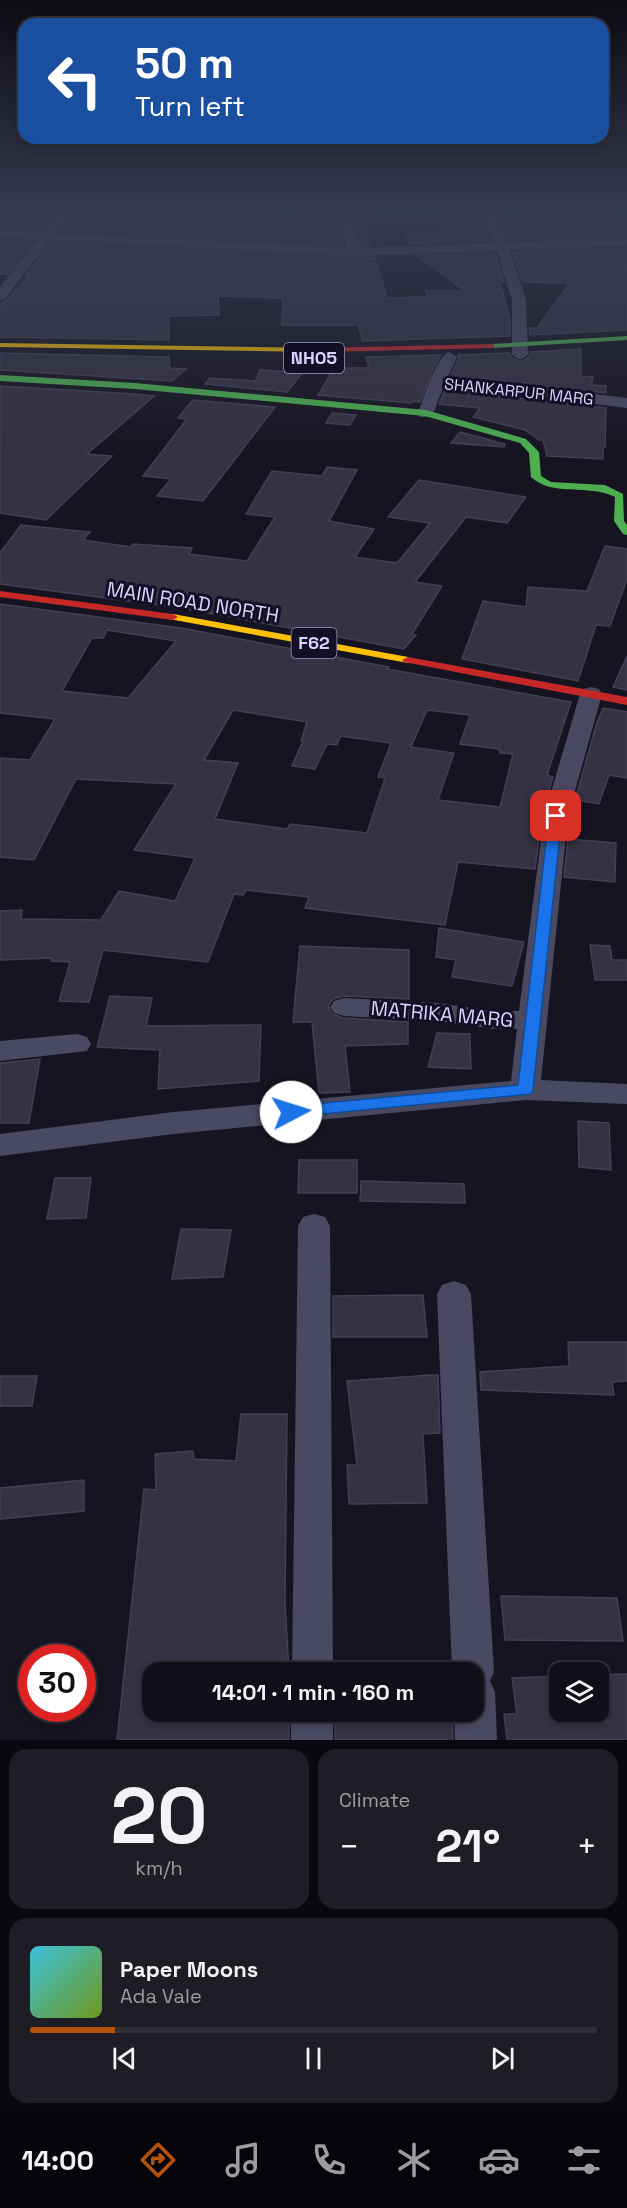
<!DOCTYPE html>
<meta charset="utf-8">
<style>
:root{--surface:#100f19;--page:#1e1d26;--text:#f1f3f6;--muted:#9c9ca2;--line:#302f38;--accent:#b45309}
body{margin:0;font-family:"Space Grotesk",sans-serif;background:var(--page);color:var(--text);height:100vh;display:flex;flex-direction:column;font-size:22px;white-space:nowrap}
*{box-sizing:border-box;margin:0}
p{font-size:20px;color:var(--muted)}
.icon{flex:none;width:33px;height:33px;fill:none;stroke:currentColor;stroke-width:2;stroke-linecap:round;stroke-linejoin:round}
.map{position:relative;height:1740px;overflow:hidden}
.details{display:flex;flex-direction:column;gap:9px;padding:9px;background:#09080e;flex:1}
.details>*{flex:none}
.hud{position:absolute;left:18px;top:18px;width:591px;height:126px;border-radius:18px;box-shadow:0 3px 9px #0003,0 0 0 2px var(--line);background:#1a4fa0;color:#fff;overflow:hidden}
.buttons{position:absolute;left:549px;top:1662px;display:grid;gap:12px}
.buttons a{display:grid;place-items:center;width:60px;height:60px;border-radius:12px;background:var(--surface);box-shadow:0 3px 9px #0003,0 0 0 2px var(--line);font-size:30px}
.speed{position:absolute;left:18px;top:1644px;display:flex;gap:12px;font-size:30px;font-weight:700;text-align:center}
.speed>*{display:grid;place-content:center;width:78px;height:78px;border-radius:50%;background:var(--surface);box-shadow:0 3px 9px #0003,0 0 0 2px var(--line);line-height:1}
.speed .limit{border:9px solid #d22;background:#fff;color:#111}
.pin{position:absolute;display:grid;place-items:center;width:51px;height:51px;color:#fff;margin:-26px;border-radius:12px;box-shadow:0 3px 9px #0006}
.me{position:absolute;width:66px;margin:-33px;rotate:85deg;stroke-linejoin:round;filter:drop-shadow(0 0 4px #0008)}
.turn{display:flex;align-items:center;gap:21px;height:126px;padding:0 18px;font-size:27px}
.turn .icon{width:78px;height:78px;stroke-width:2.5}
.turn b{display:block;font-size:42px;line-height:51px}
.big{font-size:45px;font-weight:800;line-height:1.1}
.details .card{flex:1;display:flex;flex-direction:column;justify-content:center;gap:9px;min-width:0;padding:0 21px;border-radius:18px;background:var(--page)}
.details .dial{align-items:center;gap:0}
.dial b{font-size:78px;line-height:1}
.song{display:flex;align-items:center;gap:18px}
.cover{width:72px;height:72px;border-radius:9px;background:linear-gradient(135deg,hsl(190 70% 55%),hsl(80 70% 35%))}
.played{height:6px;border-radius:3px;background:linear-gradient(90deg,var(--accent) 15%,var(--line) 15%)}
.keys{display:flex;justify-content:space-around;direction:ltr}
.heat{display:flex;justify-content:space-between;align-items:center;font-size:33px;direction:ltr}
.details .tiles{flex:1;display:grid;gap:9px;grid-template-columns:1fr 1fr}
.card:last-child{grid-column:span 2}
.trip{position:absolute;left:142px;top:1662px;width:342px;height:60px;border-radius:18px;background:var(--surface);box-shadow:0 3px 9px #0003,0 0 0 2px var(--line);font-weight:800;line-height:60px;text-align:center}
.menu{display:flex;height:96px;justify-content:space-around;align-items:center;background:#06060a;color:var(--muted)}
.menu .icon{width:42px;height:42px}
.menu .selected{color:var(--accent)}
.menu b{font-size:27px;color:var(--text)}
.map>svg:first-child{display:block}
.building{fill:#343243;stroke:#433f54;stroke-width:1.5;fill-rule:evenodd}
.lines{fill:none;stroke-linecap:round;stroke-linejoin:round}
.street{fill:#4a4962;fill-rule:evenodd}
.fast{fill:#4caf50;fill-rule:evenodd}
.slow{fill:#ffc107;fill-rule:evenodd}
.jam{fill:#c62828;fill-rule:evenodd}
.route{fill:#1a73e8;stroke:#114b97;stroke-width:1.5}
.labels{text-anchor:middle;stroke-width:6;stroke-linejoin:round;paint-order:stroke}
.far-street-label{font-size:16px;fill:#d9d4ff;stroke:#130f26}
.shield{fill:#130f26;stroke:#9e99be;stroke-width:1.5}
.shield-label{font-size:18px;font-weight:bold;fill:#d9d4ff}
.street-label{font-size:20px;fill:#d9d4ff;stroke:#130f26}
</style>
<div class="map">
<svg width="627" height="1740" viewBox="0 0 627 1740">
<rect width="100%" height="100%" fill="#161421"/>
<path class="building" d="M0,212H56L42,230L0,228Z
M74,212H274L273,217L333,214L344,245L60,231Z
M476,212H479L491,241L409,244L405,234L446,231L436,213Z
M599,212L603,223H627V236L508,240L496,214Z
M350,213H361L371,245L363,246Z
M0,240L33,242L8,274H0Z
M51,242L375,258L387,298L428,297L426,291H465L417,256L495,253L504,282H500L510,320V336L362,341L359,325H282L283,298L218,296L219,315L169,316V340L0,337V304L7,300L29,274H27Z
M627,248V330L530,335L529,328H537L570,283L523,282L513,252Z
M581,349V376L593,377L591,385L606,386V393L478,378L450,377L459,358L458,355L510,353L511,357L521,362L529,357L530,352Z
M0,353L169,357L170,368L186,369L172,381L0,370Z
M441,355L433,369L420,402L413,401L411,403L318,395L334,368H369L366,357Z
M260,370L302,373L287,392L205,384L210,378L255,381Z
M0,386L135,394L154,396L87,454L112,456L46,520L0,513Z
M445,390L606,408L605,447H603V459L547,456L543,440H539L525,430L473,417L480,408L439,404Z
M193,400L275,407L203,501L157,496L171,479L143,476L187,419L178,418Z
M332,413L356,415L350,425L326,423Z
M460,432L505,444L504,447L451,443Z
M327,467L357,470L329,521L374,529L355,557L397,563L430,523L388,517L419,480L526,497L507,523L466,517L415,582L442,586L412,634L416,635L404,649L181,608L0,584V553L21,525L90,532L83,540L131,547L133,544L192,548L189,554L247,561L275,517L246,514L272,471L322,476Z
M605,546L627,549V579L610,626L596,625L578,681L462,659L483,601L526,607L528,587L587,591Z
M0,604L181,628L389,667L387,669L571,702L547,775L553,777L542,816L535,869L458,862L445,925L305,908L309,897L246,890L243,895L234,894L208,962L103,950L89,1002L59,1001L70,962L51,961V958L0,960V911L22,910L21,919L101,920L119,891L175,901L195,858L134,850L176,784L76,779L34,860L0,857V758L30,760L55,719L0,713ZM107,630L176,641L128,698L62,691L92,638H103ZM233,710L307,722L301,741H303L292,766L315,769L327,744L337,745L340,736L391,743L378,777L385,778L367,833L290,824L287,829L215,819L238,763L204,760ZM427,710L470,715L460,744L499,749L500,753L513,754L500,807L438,800L454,753L411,747Z
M627,656V690L613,687Z
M603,708L627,712V778L609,775L599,804L575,800L597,722Z
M568,839L616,843L615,882L564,877Z
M439,928L524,942L512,986L452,977L456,960L436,957Z
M590,945L610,946L612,960H627V980H595Z
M300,946L409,950V999L344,996L333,999L328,1006L332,1014L343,1018L408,1022V1044L345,1046L350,1092L319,1093L312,1022H293Z
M110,996L152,998L146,1026L261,1025L259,1081L158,1089L160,1050L97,1047Z
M437,1033L470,1034L471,1069L428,1067Z
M40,1059L29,1123H0V1063Z
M578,1121L609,1123L611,1170L579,1167Z
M299,1160H357V1193H298Z
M55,1178H91L86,1218L47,1219Z
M361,1181L464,1184L465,1203L360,1201Z
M181,1229L231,1230L223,1277L172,1279Z
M423,1295L427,1337H333V1296Z
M568,1342H627V1381L612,1382L614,1395L481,1390L480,1372L569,1366Z
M432,1375H438L440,1433L423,1434L427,1503L349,1504L347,1465H357L347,1381Z
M0,1376H37L32,1406H0Z
M241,1414H287L285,1602L289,1672H153V1712H289V1740H117L144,1489L156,1490L155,1454L193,1451L194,1459L236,1461Z
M84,1480V1511L0,1519V1488Z
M501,1596L617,1598L623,1641L505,1640Z
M627,1674V1740H507L504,1714H517L512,1678L560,1676V1713L598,1712V1675Z
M335,1712H452L453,1740H335Z"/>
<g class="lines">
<path class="street" d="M59,212H72L56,233L347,247L335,212H347L361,248L494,243L481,212H493L507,242L627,238V246L510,250L526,300L528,355L520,360L512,355V300L497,251L359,256L50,240L5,299L0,300V287L37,240L0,238V230L43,232Z
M449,352L457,357L447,379L478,380L627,398V408L478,390L443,388L432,417H420L418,413C423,400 436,356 449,352Z
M591,687L599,689L602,694L568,816L541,1080L627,1084V1104L525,1100L174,1134L0,1156V1134L174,1112L511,1081L517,1029H494L437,1021L344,1016L334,1013L330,1007L334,1001L344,998L437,1003L494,1011H519L544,816L580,694L583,689Z
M77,1034L87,1037L91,1044L87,1051L0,1061V1041Z
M314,1214L325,1217L330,1226L333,1672H292L298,1226L303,1217Z
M454,1281L466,1285L471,1294L494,1672L490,1681L495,1692L497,1740H455L454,1712H474V1672H452L437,1294L442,1285Z
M291,1712H333V1740H291Z"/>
<path class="fast" d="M627,336V340L491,348L487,346L491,344Z
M0,375L135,383L426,410L526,439L539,452L541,476L551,482L605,485L623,494L624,521L627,525V535L623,534L614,521L615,497C588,483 554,498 531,477L529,453L520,443L425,416L135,389L0,381Z"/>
<path class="slow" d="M0,343L321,348L325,350L321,352L0,347Z
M173,614L408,657L414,660L408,663L169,619L168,617Z"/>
<path class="jam" d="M491,344H494V348L321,352L317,350L321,348Z
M0,591L173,614L178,617L173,620L0,597Z
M408,657L627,697V705L404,662L402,660Z"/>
</g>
<linearGradient id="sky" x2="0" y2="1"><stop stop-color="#0c0b12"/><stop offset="0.46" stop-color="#363a4e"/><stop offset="1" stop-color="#363a4e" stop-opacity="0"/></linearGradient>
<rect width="627" height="456" fill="url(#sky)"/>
<path class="route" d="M556,812L562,816L533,1090L531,1094L291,1117L285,1116L283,1112L285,1108L291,1106L518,1085L549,816Z"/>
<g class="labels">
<g class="far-street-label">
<text transform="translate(519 391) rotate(6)" y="6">SHANKARPUR MARG</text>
</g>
<g class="shield">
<rect x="284" y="343" width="60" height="30" rx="4.5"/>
<rect x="291.5" y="628" width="45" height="30" rx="4.5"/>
</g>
<g class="shield-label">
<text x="314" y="364">NH05</text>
<text x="314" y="649">F62</text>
</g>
<g class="street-label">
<text transform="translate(193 602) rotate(9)" y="7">MAIN ROAD NORTH</text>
<text transform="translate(442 1014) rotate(5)" y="7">MATRIKA MARG</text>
</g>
</g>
</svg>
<div class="buttons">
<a><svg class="icon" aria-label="layers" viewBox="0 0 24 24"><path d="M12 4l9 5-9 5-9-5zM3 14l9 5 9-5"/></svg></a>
</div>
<div class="speed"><div class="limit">30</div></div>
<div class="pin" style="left:556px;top:816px;background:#d93025"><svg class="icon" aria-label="arrive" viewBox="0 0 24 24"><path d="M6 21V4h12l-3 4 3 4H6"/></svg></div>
<svg class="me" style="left:291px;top:1112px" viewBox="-20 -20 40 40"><circle r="19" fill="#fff"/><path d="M0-13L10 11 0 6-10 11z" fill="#1a73e8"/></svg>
<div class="trip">14:01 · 1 min · 160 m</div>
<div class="hud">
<div class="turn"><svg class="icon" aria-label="left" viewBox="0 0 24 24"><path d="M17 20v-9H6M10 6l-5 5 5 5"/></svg><div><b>50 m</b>Turn left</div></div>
</div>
</div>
<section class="details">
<div class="tiles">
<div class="card dial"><b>20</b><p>km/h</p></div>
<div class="card"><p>Climate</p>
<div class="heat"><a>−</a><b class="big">21°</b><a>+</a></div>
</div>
<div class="card">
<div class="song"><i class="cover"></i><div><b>Paper Moons</b><p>Ada Vale</p></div></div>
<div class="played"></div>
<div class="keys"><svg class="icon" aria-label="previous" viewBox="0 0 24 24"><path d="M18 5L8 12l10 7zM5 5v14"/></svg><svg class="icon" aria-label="pause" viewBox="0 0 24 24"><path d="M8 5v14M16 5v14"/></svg><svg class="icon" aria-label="next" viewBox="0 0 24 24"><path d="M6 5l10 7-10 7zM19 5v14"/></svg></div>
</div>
</div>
</section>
<nav class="menu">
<b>14:00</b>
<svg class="icon selected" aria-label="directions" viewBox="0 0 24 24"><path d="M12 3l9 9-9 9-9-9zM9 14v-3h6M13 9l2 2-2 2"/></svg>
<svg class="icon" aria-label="music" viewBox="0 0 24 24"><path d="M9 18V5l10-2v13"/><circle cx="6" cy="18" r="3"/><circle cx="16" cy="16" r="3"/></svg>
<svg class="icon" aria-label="phone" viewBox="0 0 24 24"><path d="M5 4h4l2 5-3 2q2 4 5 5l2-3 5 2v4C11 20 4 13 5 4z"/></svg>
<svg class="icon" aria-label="climate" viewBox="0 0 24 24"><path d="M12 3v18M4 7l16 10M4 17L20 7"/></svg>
<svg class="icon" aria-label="car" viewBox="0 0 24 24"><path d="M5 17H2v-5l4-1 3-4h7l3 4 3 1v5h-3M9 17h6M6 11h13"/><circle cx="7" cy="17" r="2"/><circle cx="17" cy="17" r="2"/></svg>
<svg class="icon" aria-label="filters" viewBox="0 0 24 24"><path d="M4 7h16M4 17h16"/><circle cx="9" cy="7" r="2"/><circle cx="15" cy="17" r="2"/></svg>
</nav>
